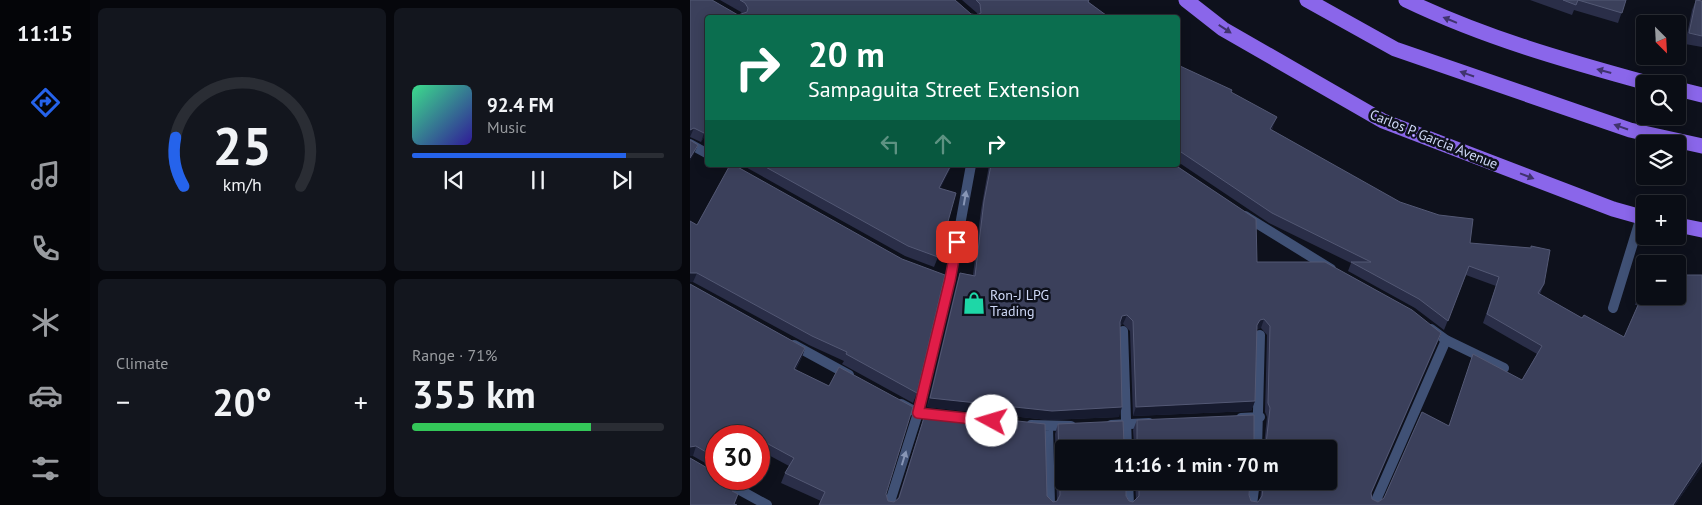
<!DOCTYPE html>
<meta charset="utf-8">
<style>
:root{--surface:#0a0d15;--page:#13161e;--text:#f1f3f6;--muted:#999ca0;--line:#2a2d34;--accent:#2563eb}
body{margin:0;font-family:"PT Sans",sans-serif;background:var(--page);color:var(--text);height:100vh;display:flex;flex-direction:column;font-size:19px;white-space:nowrap}
*{box-sizing:border-box;margin:0}
p{font-size:16px;color:var(--muted)}
.icon{flex:none;width:28px;height:28px;fill:none;stroke:currentColor;stroke-width:2;stroke-linecap:round;stroke-linejoin:round}
.map{position:relative;flex:1;overflow:hidden}
.drawer{display:flex;flex-direction:column;gap:8px;padding:8px;background:#06070c;width:600px}
.drawer>*{flex:none}
.top-card{position:absolute;left:15px;top:15px;width:475px;height:152px;border-radius:5px;box-shadow:0 2px 12px #0003,0 0 0 1px var(--line);background:#0b6e4f;color:#fff;overflow:hidden}
.needle{width:32px;rotate:156deg}
.fabs{position:absolute;left:946px;top:15px;display:grid;gap:10px}
.fabs a{display:grid;place-items:center;width:50px;height:50px;border-radius:5px;background:var(--surface);box-shadow:0 2px 12px #0003,0 0 0 1px var(--line);font-size:25px}
.speed{position:absolute;left:15px;top:425px;display:flex;gap:10px;font-size:25px;font-weight:700;text-align:center}
.speed>*{display:grid;place-content:center;width:65px;height:65px;border-radius:50%;background:var(--surface);box-shadow:0 2px 12px #0003,0 0 0 1px var(--line);line-height:1}
.speed .limit{border:8px solid #d22;background:#fff;color:#111}
.pin{position:absolute;display:grid;place-items:center;width:42px;height:42px;color:#fff;margin:-21px;border-radius:10px;box-shadow:0 2px 8px #0006}
.me{position:absolute;width:55px;margin:-28px;rotate:276deg;stroke-linejoin:round;filter:drop-shadow(0 0 4px #0008)}
.turn{display:flex;align-items:center;gap:18px;height:105px;padding:0 20px;font-size:22px}
.turn .icon{width:65px;height:65px;stroke-width:2.5}
.turn b{display:block;font-size:35px;line-height:42px}
.lanes{display:flex;align-items:center;height:48px;padding:0 20px;background:#0003;justify-content:center;gap:25px;direction:ltr}
.lanes .off{opacity:.35}
.big{font-size:38px;font-weight:800;line-height:1.1}
.drawer .widget{flex:1;display:flex;flex-direction:column;justify-content:center;gap:8px;min-width:0;padding:0 18px;border-radius:8px;background:var(--page)}
.drawer .dial{align-items:center;gap:0}
.dial svg{height:130px;overflow:visible;fill:none;stroke:var(--line);stroke-width:7;stroke-linecap:round;text-anchor:middle}
.dial text{fill:var(--text);stroke:none}
.song{display:flex;align-items:center;gap:15px}
.cover{width:60px;height:60px;border-radius:8px;background:linear-gradient(135deg,hsl(150 70% 55%),hsl(250 70% 35%))}
.played{height:5px;border-radius:2px;background:linear-gradient(90deg,var(--accent) 85%,var(--line) 85%)}
.keys{display:flex;justify-content:space-around;direction:ltr}
.heat{display:flex;justify-content:space-between;align-items:center;font-size:28px;direction:ltr}
.charge{height:8px;border-radius:4px;background:linear-gradient(90deg,#34c759 71%,var(--line) 0)}
.drawer .tiles{flex:1;display:grid;gap:8px;grid-template-columns:repeat(2,1fr)}
.trip{position:absolute;left:365px;top:440px;width:282px;height:50px;border-radius:5px;background:var(--surface);box-shadow:0 2px 12px #0003,0 0 0 1px var(--line);font-weight:800;line-height:50px;text-align:center}
main{display:flex;flex:1;min-height:0}
.menu{display:flex;flex-direction:column;width:90px;justify-content:space-around;align-items:center;background:#040508;color:var(--muted)}
.menu .icon{width:35px;height:35px}
.menu .on{color:var(--accent)}
.menu b{font-size:22px;color:var(--text)}
.map>svg:first-child{display:block}
.lines{fill:none;stroke-linecap:round;stroke-linejoin:round}
.service{stroke:#405175;stroke-width:10}
.minor{stroke:#405175;stroke-width:10}
.primary{stroke:#8a66ea;stroke-width:15}
.wall{fill:#2a2e48;fill-rule:evenodd}
.shaded-wall{fill:#171b2f}
.building{fill:#3b405b;stroke:#535874;fill-rule:evenodd}
.oneway{fill:#40336e}
.oneway2{fill:#8896b6}
.route-casing{stroke:#92132f;stroke-width:12}
.route{stroke:#e11d48;stroke-width:9}
.labels{text-anchor:middle;stroke-width:5;stroke-linejoin:round;paint-order:stroke}
.street-label{font-size:14px;fill:#d0daf8;stroke:#0e111c}
.poi-label{font-size:14px;fill:#d0daf8;stroke:#0e111c;text-anchor:start}
</style>
<main>
<nav class="menu">
<b>11:15</b>
<svg class="icon on" aria-label="directions" viewBox="0 0 24 24"><path d="M12 3l9 9-9 9-9-9zM9 14v-3h6M13 9l2 2-2 2"/></svg>
<svg class="icon" aria-label="music" viewBox="0 0 24 24"><path d="M9 18V5l10-2v13"/><circle cx="6" cy="18" r="3"/><circle cx="16" cy="16" r="3"/></svg>
<svg class="icon" aria-label="phone" viewBox="0 0 24 24"><path d="M5 4h4l2 5-3 2q2 4 5 5l2-3 5 2v4C11 20 4 13 5 4z"/></svg>
<svg class="icon" aria-label="climate" viewBox="0 0 24 24"><path d="M12 3v18M4 7l16 10M4 17L20 7"/></svg>
<svg class="icon" aria-label="car" viewBox="0 0 24 24"><path d="M5 17H2v-5l4-1 3-4h7l3 4 3 1v5h-3M9 17h6M6 11h13"/><circle cx="7" cy="17" r="2"/><circle cx="17" cy="17" r="2"/></svg>
<svg class="icon" aria-label="filters" viewBox="0 0 24 24"><path d="M4 7h16M4 17h16"/><circle cx="9" cy="7" r="2"/><circle cx="15" cy="17" r="2"/></svg>
</nav>
<section class="drawer">
<div class="tiles">
<div class="widget dial"><svg viewBox="0 0 100 80">
<path d="M14 69A42 42 0 1 1 86 69"/>
<path d="M14 69A42 42 0 0 1 9 39" stroke="#2563eb"/>
<text x="50" y="56" font-size="32" font-weight="700">25</text>
<text x="50" y="72" font-size="11">km/h</text>
</svg></div>
<div class="widget">
<div class="song"><i class="cover"></i><div><b>92.4 FM</b><p>Music</p></div></div>
<div class="played"></div>
<div class="keys"><svg class="icon" aria-label="previous" viewBox="0 0 24 24"><path d="M18 5L8 12l10 7zM5 5v14"/></svg><svg class="icon" aria-label="pause" viewBox="0 0 24 24"><path d="M8 5v14M16 5v14"/></svg><svg class="icon" aria-label="next" viewBox="0 0 24 24"><path d="M6 5l10 7-10 7zM19 5v14"/></svg></div>
</div>
<div class="widget"><p>Climate</p>
<div class="heat"><a>−</a><b class="big">20°</b><a>+</a></div>
</div>
<div class="widget"><p>Range · 71%</p><b class="big">355 km</b><div class="charge"></div></div>
</div>
</section>
<div class="map">
<svg width="1012" height="505" viewBox="0 0 1012 505">
<rect width="100%" height="100%" fill="#0e111c"/>
<g class="lines">
<path class="service" d="M923,308L951,217
M684,505L756,340"/>
<path class="minor" d="M0,144L18,154
M555,216L641,269
M741,329L756,340L814,368
M433,331L437,449
M104,345L159,375
M211,404L228,413L247,415
M551,418L570,417
M341,425L381,426
M421,425L459,423
M358,427L360,505
M567,449L570,335
M30,479L77,505
M438,481L439,505
M199,505L228,413L260,280L281,165
M562,505L565,481"/>
<path class="primary" d="M496,0L533,29L693,121L923,209L955,218
M617,0L705,49L940,130L1012,146
M716,0C795,38 877,61 961,84
M988,89L1012,95
M988,225L1012,230"/>
</g>
<path class="wall" d="M0,0H22L48,15L52,14L51,12L30,0H265L281,14L287,15V13L272,0H399V2L420,18H18V131L11,142L0,137Z
M840,0H936L928,23L884,10L882,15Z
M1006,0L1012,1V47L995,44L1002,10Z
M488,72L541,92L583,127L582,130L780,243L854,284L850,294L892,318L934,337L948,305H945L954,276L955,296L995,275L1012,466L985,505H129L131,501L91,483L95,473L99,466L69,450V436H26V469L3,456H0V284L115,348L112,357L106,369L196,494L198,501L204,502L208,498L236,411L357,496L363,502L367,501L365,434L368,424L434,443L441,446L444,444L443,430L447,420L564,442L570,446L574,445L577,417L575,412L577,335L571,328L566,329L565,401L561,411L443,416L440,331L433,324L430,325L429,417L358,420L237,407L267,282L270,273L283,275L291,210L299,165H485L567,262L751,333L681,494L682,499L688,502L694,498L758,425L832,380L847,354L793,323L806,286L776,275L754,330L725,308L658,271L661,263L579,223L488,162ZM374,449H639V481H572L570,500L568,502L561,501L559,495L560,481H445L446,500L443,502L439,501L436,496Z
M52,165H262L250,188L248,257L244,267L215,256Z
M0,221L227,393L223,403L152,364L154,361L119,345L3,282H0Z"/>
<path class="shaded-wall" d="M587,117L583,127L577,138L580,129Z
M18,127V131L11,142L14,133Z
M4,128L0,137V130Z
M8,145L4,154L0,161V158Z
M261,165H262L246,198L249,188Z
M0,273H7L3,282H0Z
M437,315L433,324L429,325L432,316Z
M574,319L571,328L566,329L567,325L570,320Z
M751,333L748,342L678,502L681,493Z
M115,348L112,357L101,378L104,369Z
M240,398L432,407L429,417L358,420L237,407Z
M565,401L561,411L443,416L446,407Z
M6,446L3,456H0V447Z
M1012,461V466L985,505H983Z"/>
<path class="building" d="M0,0H22L48,15L57,12L58,8L55,3L50,0H265L281,14L287,15L291,13L290,4L286,0H399L398,2L420,18H18V127L14,133L4,128L0,130Z
M873,0H936L932,13L888,0L886,5Z
M1006,0L1012,1V36L999,33Z
M490,66L542,90L541,92L587,117L580,129L710,202L749,215L783,219L780,243L841,248V246L860,250L854,284L848,293L892,318L894,315L934,337L952,296L948,295L954,276H955V296H988V270L996,271L995,275H1012V461L983,505H129L135,492L95,473L104,458L69,439V436H26V458L6,446L0,447V284L115,348L104,369L139,386L149,367L223,407L196,494L198,501L204,502L209,498L236,411L355,424L357,496L363,502L367,501L370,495L368,424L433,421L434,443L441,446L447,440V420L564,415V442L570,446L576,444L580,408L578,403L580,326L574,319L570,320L567,325L565,401L446,407L443,321L437,315L432,316L430,322L432,407L362,411L240,398L270,273L285,276L294,201L301,165H485L566,219L567,262H635L722,310L751,333L681,493L682,499L688,502L694,498L732,412L759,426L783,354L832,380L852,346L797,314L809,277L779,266L758,321L729,299L661,262H681L582,213L488,150V72ZM374,449H639V481H574L572,496L568,502L561,501L559,495L560,481H449V496L443,502L439,501L436,496V481H374Z
M0,140L8,145L0,158Z
M40,165H44L212,259L255,275L227,393L156,354L157,352L122,336L7,273H0V221L7,225Z
M72,165H261L249,188L266,193L248,257L218,246Z
M0,458L26,473V479H36L45,484L42,491L48,494L44,504L47,505H0Z"/>
<defs><path id="oneway-solid" d="M-6-.8H1V-3.2L6.5 0L1 3.2V.8H-6Z" transform="scale(1.25)"/></defs>
<g class="oneway">
<use href="#oneway-solid" transform="translate(760 20) rotate(-158)"/>
<use href="#oneway-solid" transform="translate(535 29) rotate(33)"/>
<use href="#oneway-solid" transform="translate(914 71) rotate(-165)"/>
<use href="#oneway-solid" transform="translate(777 74) rotate(-161)"/>
<use href="#oneway-solid" transform="translate(931 127) rotate(-161)"/>
<use href="#oneway-solid" transform="translate(837 176) rotate(21)"/>
</g>
<g class="oneway2">
<use href="#oneway-solid" transform="translate(275 198) rotate(-80)"/>
<use href="#oneway-solid" transform="translate(214 458) rotate(-73)"/>
</g>
<g class="lines">
<defs>
<path id="route" d="M267,242L260,280L228,413L302,421"/>
</defs>
<use href="#route" class="route-casing"/>
<use href="#route" class="route"/>
</g>
<defs>
<symbol id="shop-bare" viewBox="-9 -9 18 18"><path d="M-5-2.5h2.3a2.7 3.5 0 0 1 5.4 0H5L5.5 6h-11ZM-1.5-2.5h3a1.5 2.3 0 0 0-3 0Z" fill="#1ed7a7" stroke="#0e111c" stroke-width="2.5" paint-order="stroke"/></symbol>
</defs>
<g fill-rule="evenodd">
<use href="#shop-bare" x="268" y="287" width="32" height="32"/>
</g>
<g class="labels">
<g class="street-label">
<text transform="translate(744 139) rotate(22)" y="5">Carlos P. Garcia Avenue</text>
</g>
<g class="poi-label">
<text x="300" y="300">Ron-J LPG<tspan x="300" dy="16">Trading</tspan></text>
</g>
</g>
</svg>
<div class="fabs">
<a><svg class="needle" viewBox="-14 -14 28 28"><path d="M0-13l5 13h-10z" fill="#e53935"/><path d="M0 13l5-13h-10z" fill="#999ca0"/></svg></a>
<a><svg class="icon" aria-label="search" viewBox="0 0 24 24"><circle cx="10" cy="10" r="6"/><path d="M15 15l6 6"/></svg></a>
<a><svg class="icon" aria-label="layers" viewBox="0 0 24 24"><path d="M12 4l9 5-9 5-9-5zM3 14l9 5 9-5"/></svg></a>
<a>+</a>
<a>−</a>
</div>
<div class="speed"><div class="limit">30</div></div>
<div class="pin" style="left:267px;top:242px;background:#d93025"><svg class="icon" aria-label="arrive" viewBox="0 0 24 24"><path d="M6 21V4h12l-3 4 3 4H6"/></svg></div>
<svg class="me" style="left:302px;top:421px" viewBox="-20 -20 40 40"><circle r="19" fill="#fff"/><path d="M0-13L10 11 0 6-10 11z" fill="#e11d48"/></svg>
<div class="trip">11:16 · 1 min · 70 m</div>
<div class="top-card">
<div class="turn"><svg class="icon" aria-label="right" viewBox="0 0 24 24"><path d="M7 20v-9h11M14 6l5 5-5 5"/></svg><div><b>20 m</b>Sampaguita Street Extension</div></div>
<div class="lanes"><svg class="icon off" aria-label="left" viewBox="0 0 24 24"><path d="M17 20v-9H6M10 6l-5 5 5 5"/></svg><svg class="icon off" aria-label="ahead" viewBox="0 0 24 24"><path d="M12 20V5M6 11l6-6 6 6"/></svg><svg class="icon" aria-label="right" viewBox="0 0 24 24"><path d="M7 20v-9h11M14 6l5 5-5 5"/></svg></div>
</div>
</div>
</main>
